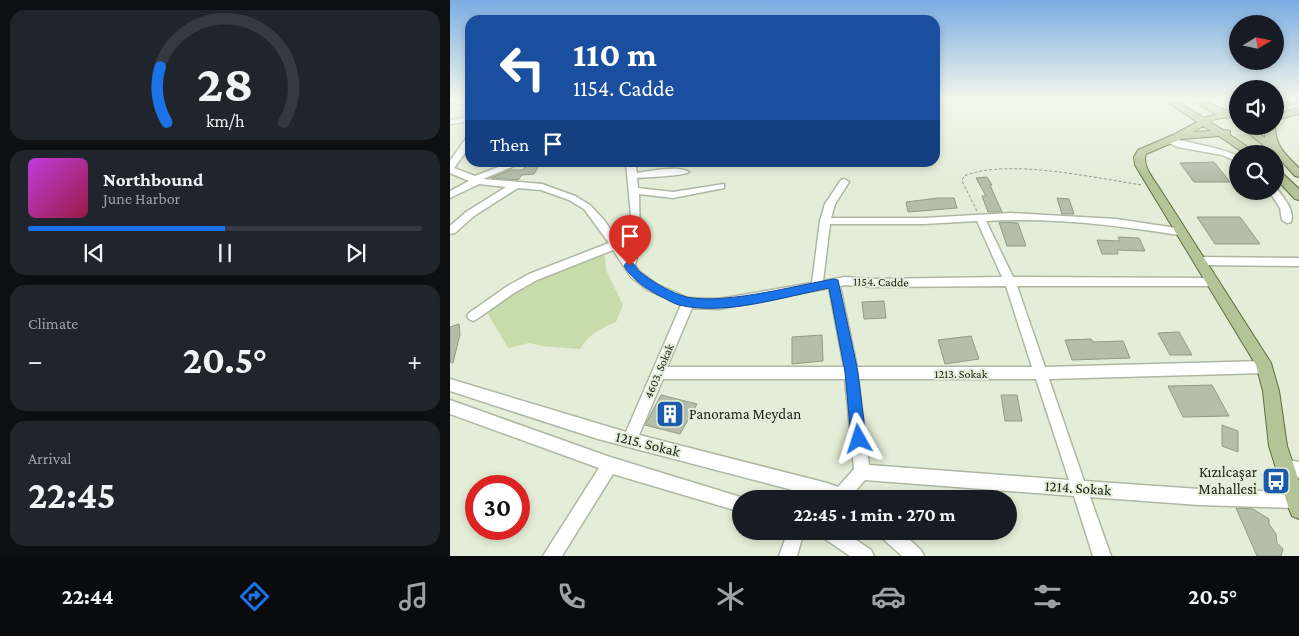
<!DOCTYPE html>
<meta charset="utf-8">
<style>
:root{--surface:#171b24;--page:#20242c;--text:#f1f3f6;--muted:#9ea1a6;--line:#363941;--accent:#1a73e8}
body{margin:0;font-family:"Crimson Pro",serif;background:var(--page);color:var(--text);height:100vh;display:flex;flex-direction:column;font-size:19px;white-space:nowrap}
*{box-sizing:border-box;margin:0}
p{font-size:16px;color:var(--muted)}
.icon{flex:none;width:28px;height:28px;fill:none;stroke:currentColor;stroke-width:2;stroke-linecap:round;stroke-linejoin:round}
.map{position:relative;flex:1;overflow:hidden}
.sheet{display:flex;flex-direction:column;gap:10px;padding:10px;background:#0d0f14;width:450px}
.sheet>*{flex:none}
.guide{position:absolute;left:15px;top:15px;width:475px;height:152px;border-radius:15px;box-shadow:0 2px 8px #0003;background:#1a4fa0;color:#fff;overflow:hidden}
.needle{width:32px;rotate:80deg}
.buttons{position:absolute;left:779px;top:15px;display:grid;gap:10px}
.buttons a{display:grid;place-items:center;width:55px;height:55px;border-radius:50%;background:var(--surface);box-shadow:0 2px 8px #0003;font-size:25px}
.speed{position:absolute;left:15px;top:475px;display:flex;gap:10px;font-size:25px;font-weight:700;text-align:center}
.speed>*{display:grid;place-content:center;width:65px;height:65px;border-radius:50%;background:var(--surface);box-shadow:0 2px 8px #0003;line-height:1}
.speed .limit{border:8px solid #d22;background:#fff;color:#111}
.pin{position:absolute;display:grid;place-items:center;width:42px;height:42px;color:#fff;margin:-51px -21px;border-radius:50% 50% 50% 0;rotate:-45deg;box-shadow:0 0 5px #0007}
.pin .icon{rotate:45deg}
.me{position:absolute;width:55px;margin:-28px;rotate:354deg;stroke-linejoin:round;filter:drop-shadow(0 0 4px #0008)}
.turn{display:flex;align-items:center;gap:18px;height:105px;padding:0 25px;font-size:22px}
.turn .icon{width:65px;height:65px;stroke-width:2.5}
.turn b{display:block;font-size:35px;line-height:42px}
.then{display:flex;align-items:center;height:48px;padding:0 25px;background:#0003;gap:10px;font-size:19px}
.big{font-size:38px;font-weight:700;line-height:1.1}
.sheet .tile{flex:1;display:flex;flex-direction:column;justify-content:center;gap:8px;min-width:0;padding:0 18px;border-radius:15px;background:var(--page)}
.sheet .dial{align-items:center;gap:0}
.dial svg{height:130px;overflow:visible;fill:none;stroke:var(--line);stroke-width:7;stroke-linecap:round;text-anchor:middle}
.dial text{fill:var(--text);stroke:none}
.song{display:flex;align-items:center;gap:15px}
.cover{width:60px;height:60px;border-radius:8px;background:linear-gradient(135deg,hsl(290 70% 55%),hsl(340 70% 35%))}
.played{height:5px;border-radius:2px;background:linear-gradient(90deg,var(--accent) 50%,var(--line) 50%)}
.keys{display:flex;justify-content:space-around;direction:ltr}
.heat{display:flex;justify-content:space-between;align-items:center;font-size:28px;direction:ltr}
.trip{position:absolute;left:282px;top:490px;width:285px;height:50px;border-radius:25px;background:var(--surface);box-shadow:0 2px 8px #0003;font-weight:700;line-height:50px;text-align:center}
.menu{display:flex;height:80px;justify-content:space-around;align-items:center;background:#090b0e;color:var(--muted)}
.menu .icon{width:35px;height:35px}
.menu .on{color:var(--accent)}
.menu b{font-size:22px;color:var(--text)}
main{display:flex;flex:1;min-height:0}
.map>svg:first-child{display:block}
.green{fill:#c7dbab}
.building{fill:#b5bea9;stroke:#939b87}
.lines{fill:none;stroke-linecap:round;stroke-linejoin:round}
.minor-casing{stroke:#aeb7a2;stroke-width:3}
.major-casing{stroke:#5c703c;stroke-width:2}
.path{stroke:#909787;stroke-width:1;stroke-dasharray:3 2;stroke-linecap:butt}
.minor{fill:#fff;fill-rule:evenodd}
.major{fill:#b3c497;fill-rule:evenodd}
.route{fill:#1a73e8;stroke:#114b97}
.labels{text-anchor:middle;stroke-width:4;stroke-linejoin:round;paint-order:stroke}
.street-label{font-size:12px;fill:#191d15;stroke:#e4edd7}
.near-poi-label{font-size:15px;fill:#191d15;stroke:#e4edd7;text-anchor:start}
.near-street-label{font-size:15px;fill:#191d15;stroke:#e4edd7}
</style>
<main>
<section class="sheet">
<div class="tile dial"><svg viewBox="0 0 100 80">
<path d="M14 69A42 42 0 1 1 86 69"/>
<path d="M14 69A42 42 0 0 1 10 35" stroke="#1a73e8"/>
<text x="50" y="56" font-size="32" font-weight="700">28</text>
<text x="50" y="72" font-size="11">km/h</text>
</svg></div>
<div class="tile">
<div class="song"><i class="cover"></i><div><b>Northbound</b><p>June Harbor</p></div></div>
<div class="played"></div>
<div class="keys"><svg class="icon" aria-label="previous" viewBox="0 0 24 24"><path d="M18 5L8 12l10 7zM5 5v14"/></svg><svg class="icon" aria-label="pause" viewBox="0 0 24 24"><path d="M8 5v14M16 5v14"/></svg><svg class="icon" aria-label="next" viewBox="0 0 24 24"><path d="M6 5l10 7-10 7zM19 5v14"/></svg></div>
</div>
<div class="tile"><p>Climate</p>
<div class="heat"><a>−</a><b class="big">20.5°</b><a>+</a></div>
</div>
<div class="tile"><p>Arrival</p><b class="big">22:45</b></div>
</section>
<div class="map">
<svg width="849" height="556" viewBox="0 0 849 556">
<rect width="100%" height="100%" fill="#e4edd7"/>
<path class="green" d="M797,133L822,154H809L783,136Z
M155,255L156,270L173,305L166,322C151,328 138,335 130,349L92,346L79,343L58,348L38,314C42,309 46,303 51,300C76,282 125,260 155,255Z"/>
<path class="building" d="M764,162L780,182H744L730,163Z
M90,164L84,174L72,175L68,180L41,178L61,170H73L76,165Z
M537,177L542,185H540L552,212H538L532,196H536L526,178Z
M488,198H504L507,208L458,212L456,202Z
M607,198L619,199L624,214H612Z
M747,217H790L810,244H765Z
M549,222L568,223L576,246H557Z
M668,237L689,238L695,251L667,250L668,254H652L647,240L670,241Z
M434,301L436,318L414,319L412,302Z
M9,324L10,334L3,363L0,362V327Z
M729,332L742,355H720L708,333Z
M372,335L373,361L342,364V337Z
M521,336L529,359L495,364L488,340Z
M641,339L643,342L673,341L680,358L622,360L615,340Z
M762,385L779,416L733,417L718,386Z
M211,395L247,404L230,434L195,425Z
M551,395H567L572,421H555Z
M772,425L788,431V452L772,446Z
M786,508L803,509L819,519V524L826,534L827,543L833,549L831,556H807Z"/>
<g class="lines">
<defs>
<path id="minor" d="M0,99L20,101V105L0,103Z
M20,117V121L0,124V120Z
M20,136V146L4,168L25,176L61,162H74L33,179L92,184L125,196L140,205L154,220L178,255L181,216L176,162H185L187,173C199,171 229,165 239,172C234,176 197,177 187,178L188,188L223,192L274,184V188L223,198L189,194L190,246L185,265L189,271L206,284L238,298L269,299L362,283L370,221L375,204L391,180L394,179L399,182L385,204L381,218H473L561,213L666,219L733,229L734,231L733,233L729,235C666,225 600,217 536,221L563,277L763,278L767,279L769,282L767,285L763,286H567L595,367L814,361L819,363L821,367L819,371L814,373L599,379L634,481L749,489L845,492L849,494V506L845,508L749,505L640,497L661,556H643L624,496L415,480L403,494L405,499H377L148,439L0,391V379L176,432L231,305L198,290L181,277L163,250L87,280L64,293L27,319L23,321L19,319L17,316L19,313L56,287L79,274L159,243L134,209L119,200L91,190L68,188L24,216L5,233L0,234V226L16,212L56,187L29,184L0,198V191L19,181L0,173V161L17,137ZM527,221L552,277L424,279L395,277L373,281L380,224H473ZM395,285L424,287L556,286L582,367H407L390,286ZM379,288L394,367H217L242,308L269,309ZM213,379H395L404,469L388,487L377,483L189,435ZM408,379H586L619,480L419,465Z
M719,137C741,144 766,146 788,156V162L772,155L728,147L716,142V138Z
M825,188L827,189C834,198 845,210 841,222L837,223L832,220L830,208L819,191H825Z
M750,257L849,258V266L750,265L745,261Z
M0,400L160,457L297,499H291V512L163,474L112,556H93L149,468L0,414Z
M834,459L849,462V478L829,472L826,467L829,462Z
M338,531H354L347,556H329Z
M370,531H393L421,550L424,556H400L372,537Z
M429,531H450L471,550L474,556H452L431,537Z"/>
<path id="major" d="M713,99H724L754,118L766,114L740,99C760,99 769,113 788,110V116L765,119L760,122L773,130L780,131V135L808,154H795L769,136L731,139L696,154C692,165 702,177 708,186L821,363L829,391L837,446L849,481V519L842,516L839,509L819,446L813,391L806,365L685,165L684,157L688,150L725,134L747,122ZM753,126L761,131L743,132Z
M838,99H849V102L825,108V102Z
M849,108V114L825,120V114Z
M789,126H801L815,138V126H825C825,146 836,155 849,168V177L845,176L825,154Z
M825,169L829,170L849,189V200L845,199L825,178Z"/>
</defs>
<use href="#minor" class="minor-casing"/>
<use href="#major" class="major-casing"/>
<path class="path" d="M527,211L512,181L514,176C558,158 644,178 692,185"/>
<use href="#minor" class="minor"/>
<use href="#major" class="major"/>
</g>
<linearGradient id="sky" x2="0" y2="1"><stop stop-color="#7bace1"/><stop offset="0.56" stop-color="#f3f7ed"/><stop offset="1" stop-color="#f3f7ed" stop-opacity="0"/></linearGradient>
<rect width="849" height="177" fill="url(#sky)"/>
<path class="route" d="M180,262C185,263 186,268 190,272C202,281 216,290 230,295C263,308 347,285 384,279L388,280L408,372L416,439L414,444L409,446L403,444L401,439L395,372L379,288C333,297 275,316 229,305C222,303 215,298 208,295C195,288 182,279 174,266L176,263Z"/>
<defs>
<symbol id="building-square" viewBox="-11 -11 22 22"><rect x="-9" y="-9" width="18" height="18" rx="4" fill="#1c5aab" stroke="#e4edd7"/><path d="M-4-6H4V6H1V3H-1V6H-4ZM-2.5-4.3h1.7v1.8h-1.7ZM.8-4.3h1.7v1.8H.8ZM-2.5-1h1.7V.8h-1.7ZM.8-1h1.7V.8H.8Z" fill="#fff"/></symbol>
<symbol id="bus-square" viewBox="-11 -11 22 22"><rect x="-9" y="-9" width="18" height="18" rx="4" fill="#1c5aab" stroke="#e4edd7"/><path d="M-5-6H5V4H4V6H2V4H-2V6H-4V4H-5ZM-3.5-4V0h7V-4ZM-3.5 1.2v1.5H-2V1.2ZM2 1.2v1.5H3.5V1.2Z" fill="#fff"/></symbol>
</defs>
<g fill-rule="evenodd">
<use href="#building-square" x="204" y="398" width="32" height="32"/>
<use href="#bus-square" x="810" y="465" width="32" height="32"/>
</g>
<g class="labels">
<g class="street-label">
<text transform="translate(431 282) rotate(1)" y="4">1154. Cadde</text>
<text transform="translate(209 371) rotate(-67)" y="4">4603. Sokak</text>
<text x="511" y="378">1213. Sokak</text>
</g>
<g class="near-poi-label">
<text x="239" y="419">Panorama Meydan</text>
<text x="807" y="477" text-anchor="end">Kızılcaşar<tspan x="807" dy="17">Mahallesi</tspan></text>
</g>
<g class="near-street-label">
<text transform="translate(198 444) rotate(14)" y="5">1215. Sokak</text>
<text transform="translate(628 488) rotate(4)" y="5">1214. Sokak</text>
</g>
</g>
</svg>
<div class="buttons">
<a><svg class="needle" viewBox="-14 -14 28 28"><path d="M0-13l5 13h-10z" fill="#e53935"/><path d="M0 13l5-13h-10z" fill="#9ea1a6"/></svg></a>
<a><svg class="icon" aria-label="sound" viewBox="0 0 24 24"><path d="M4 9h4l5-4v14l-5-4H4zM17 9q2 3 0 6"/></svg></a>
<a><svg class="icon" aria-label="search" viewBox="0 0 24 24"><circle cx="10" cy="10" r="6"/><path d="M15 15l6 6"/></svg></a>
</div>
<div class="speed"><div class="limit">30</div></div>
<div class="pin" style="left:180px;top:266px;background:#d93025"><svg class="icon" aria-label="arrive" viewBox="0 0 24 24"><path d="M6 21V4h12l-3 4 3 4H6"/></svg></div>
<svg class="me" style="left:409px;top:439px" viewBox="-20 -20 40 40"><path d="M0-17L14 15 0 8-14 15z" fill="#1a73e8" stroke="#fff" stroke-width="4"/></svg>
<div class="trip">22:45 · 1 min · 270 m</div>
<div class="guide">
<div class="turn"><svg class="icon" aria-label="left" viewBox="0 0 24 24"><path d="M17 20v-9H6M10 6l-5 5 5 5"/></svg><div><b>110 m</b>1154. Cadde</div></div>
<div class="then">Then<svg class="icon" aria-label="arrive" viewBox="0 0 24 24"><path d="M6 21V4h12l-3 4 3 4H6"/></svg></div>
</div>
</div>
</main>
<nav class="menu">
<b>22:44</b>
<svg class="icon on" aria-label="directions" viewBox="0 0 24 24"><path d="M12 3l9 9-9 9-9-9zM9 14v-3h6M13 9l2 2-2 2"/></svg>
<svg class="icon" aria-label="music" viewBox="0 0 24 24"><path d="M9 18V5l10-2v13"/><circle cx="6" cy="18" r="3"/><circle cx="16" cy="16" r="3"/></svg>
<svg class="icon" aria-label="phone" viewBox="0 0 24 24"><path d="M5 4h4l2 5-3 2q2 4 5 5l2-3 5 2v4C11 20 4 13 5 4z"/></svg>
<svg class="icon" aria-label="climate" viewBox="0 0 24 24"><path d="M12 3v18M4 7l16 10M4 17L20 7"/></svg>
<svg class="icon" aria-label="car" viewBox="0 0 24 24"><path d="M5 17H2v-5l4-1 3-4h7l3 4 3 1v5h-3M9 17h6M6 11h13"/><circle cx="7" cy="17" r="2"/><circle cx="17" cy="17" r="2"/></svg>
<svg class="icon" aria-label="filters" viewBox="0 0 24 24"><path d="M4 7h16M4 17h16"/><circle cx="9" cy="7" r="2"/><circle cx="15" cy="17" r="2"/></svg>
<b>20.5°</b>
</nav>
